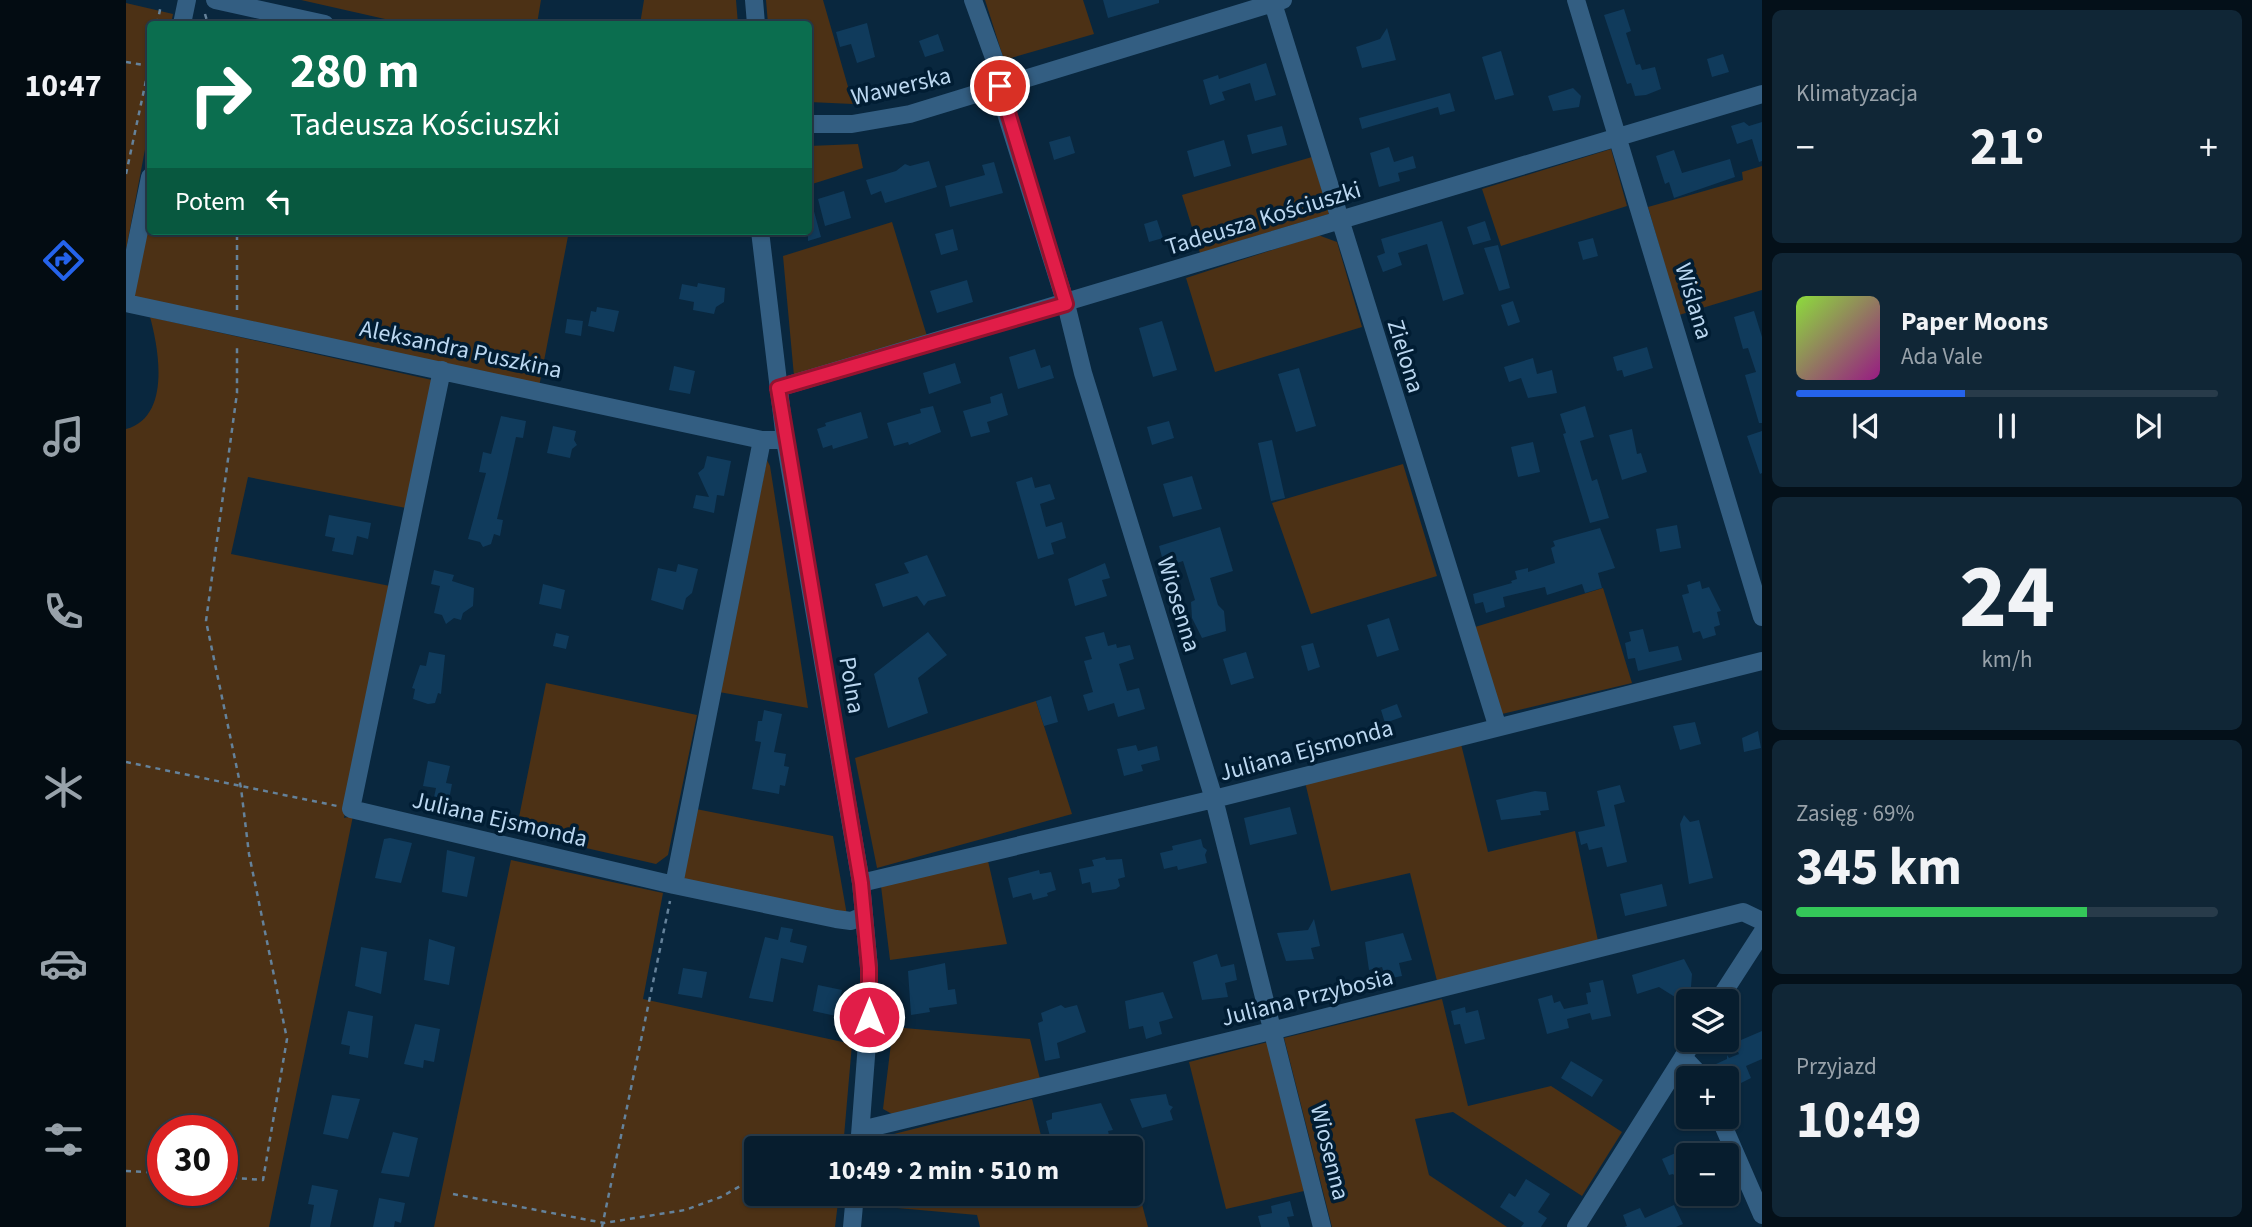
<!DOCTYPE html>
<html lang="pl">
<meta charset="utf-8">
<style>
:root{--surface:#071d2e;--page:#102636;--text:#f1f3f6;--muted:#98a2aa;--line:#283b4a;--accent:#2563eb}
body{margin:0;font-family:"Source Sans 3",sans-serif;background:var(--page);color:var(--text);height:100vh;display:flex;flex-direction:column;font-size:26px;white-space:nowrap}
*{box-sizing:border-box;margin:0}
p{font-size:23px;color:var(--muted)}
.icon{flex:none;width:38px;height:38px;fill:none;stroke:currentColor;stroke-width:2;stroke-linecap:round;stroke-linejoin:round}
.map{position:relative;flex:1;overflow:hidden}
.sheet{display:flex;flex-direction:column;gap:10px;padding:10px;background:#041019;width:490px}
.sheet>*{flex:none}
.top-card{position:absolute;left:21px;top:21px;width:665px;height:214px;border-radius:7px;box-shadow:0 2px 5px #0004,0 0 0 2px var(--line);background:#0b6e4f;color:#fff;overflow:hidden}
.tools{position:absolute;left:1550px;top:989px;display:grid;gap:14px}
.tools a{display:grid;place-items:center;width:63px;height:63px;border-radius:7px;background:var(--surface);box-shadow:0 2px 5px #0004,0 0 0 2px var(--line);font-size:35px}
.speed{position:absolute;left:21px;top:1115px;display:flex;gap:14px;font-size:35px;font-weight:700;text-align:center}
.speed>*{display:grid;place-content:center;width:91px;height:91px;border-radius:50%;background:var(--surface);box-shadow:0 2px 5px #0004,0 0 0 2px var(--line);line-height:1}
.speed .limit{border:10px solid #d22;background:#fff;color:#111}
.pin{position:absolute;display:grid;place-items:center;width:60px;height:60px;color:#fff;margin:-30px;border:4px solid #fff;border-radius:50%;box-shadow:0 2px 7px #0007}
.me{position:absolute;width:77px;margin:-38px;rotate:0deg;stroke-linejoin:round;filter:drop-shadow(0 0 5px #0008)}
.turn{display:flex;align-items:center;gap:24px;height:147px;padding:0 28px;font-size:32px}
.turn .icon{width:91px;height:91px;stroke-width:2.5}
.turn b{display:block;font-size:49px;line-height:60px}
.then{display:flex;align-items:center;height:66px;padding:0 28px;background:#0003;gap:14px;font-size:26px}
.big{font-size:52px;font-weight:700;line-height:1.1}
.sheet .widget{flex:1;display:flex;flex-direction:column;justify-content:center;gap:10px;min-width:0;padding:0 24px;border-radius:10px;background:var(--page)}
.sheet .dial{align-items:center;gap:0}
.dial b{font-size:91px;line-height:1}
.song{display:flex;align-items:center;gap:21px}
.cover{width:84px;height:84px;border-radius:10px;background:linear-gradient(135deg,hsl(90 70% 55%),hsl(310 70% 35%))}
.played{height:7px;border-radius:4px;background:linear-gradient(90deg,var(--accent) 40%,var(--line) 40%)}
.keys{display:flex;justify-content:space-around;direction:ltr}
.heat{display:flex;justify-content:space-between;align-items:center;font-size:38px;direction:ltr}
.charge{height:10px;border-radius:5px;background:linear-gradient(90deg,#34c759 69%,var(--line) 0)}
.trip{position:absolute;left:618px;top:1136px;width:399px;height:70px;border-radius:7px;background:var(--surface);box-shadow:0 2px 5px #0004,0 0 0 2px var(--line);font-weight:700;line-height:70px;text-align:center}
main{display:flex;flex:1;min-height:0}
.menu{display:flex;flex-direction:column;width:126px;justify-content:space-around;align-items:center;background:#030c12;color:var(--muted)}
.menu .icon{width:49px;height:49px}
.menu .on{color:var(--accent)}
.menu b{font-size:32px;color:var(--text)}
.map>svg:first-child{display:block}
.green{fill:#4c3115;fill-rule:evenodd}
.building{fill:#103b5c}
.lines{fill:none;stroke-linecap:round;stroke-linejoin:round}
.path{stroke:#65829a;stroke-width:2.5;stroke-dasharray:5 5;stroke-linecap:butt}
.minor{stroke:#335e82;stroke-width:18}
.route-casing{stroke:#92132f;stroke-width:18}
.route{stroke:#e11d48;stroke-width:12}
.labels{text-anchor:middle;stroke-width:7;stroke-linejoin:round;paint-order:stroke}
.street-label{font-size:24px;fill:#bbd7f0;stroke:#011d33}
</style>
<main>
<nav class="menu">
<b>10:47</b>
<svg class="icon on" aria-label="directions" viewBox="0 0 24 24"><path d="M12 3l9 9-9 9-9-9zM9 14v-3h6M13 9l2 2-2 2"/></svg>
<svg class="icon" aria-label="music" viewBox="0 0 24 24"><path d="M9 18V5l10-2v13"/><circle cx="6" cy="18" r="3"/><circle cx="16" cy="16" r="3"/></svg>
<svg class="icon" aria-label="phone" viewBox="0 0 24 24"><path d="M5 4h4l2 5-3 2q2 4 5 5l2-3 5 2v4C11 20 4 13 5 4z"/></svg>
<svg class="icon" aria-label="climate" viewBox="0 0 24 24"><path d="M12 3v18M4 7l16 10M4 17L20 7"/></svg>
<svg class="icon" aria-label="car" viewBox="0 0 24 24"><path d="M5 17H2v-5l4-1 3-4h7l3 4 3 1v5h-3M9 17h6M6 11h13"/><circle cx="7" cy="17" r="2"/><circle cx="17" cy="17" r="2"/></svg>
<svg class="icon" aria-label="filters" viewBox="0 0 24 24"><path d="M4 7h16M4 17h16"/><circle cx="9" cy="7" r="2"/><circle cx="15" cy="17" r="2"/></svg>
</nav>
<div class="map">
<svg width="1636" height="1227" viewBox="0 0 1636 1227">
<rect width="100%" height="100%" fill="#09273e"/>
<path class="green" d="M175,0H415L411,24H281Z
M518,0H610L612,24H514Z
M640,0H697L727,104L683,102L682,24H642Z
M859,0H957L968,34L878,60Z
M0,3L47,14L45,24H24V123L0,250Z
M732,144L737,168L683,185V146Z
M1485,149L1501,206L1375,246L1356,189Z
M1186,157L1203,214L1074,253L1056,195Z
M1636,166V290L1553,315L1522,207L1617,180L1616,172Z
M24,208V231H443L413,387L6,297Z
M766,222L801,336L668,376L657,256Z
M1192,235L1211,242L1236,327L1089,372L1060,278Z
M24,317L306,380L280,508L122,477L105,554L264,586L218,818L227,816L143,1227H0V429C45,417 33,349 24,317ZM37,1130H96V1190H37Z
M641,460L644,466L682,708L593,692Z
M1277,464L1311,576L1185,614L1146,503Z
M1477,588L1506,683L1376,714L1349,627Z
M420,683L571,715L542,855L530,864L390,832Z
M910,701L946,814L751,868L729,758Z
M1335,744L1362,852L1449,831L1472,941L1311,981L1284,873L1205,891L1179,782Z
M570,809L707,836L721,915L554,879Z
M385,860L537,893L517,999L726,1044L717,1148H630V1194H713L709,1227H308Z
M862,861L881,944L764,960L755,886Z
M1316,999L1342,1106L1425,1086L1496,1132L1456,1196L1327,1112L1289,1119L1303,1175L1381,1227H1206L1158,1038Z
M767,1027L904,1039L914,1079L766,1114L757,1109Z
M1142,1042L1178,1191L1100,1209L1063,1062Z
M906,1099L918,1148H754L756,1137Z
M1012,1189L1022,1227H854L851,1215L748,1206L749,1194H929L933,1208Z"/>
<path class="building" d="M977,0H1033V3L982,18Z
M1498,9L1505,31L1500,33L1510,65L1514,64L1516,70L1529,67L1535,89L1520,95L1509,96L1505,83L1501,84L1478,15Z
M741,23L749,57L731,63L725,44L714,47L710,32Z
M1261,28L1270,60L1236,68L1230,47L1254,39Z
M812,34L818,51L799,57L793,41Z
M1375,51L1388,95L1369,100L1356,57Z
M1597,54L1603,72L1586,77L1581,59Z
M1140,63L1150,95L1129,101L1124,83L1096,92L1099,100L1084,105L1077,80L1092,75L1093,79Z
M1447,88L1455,96L1453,107L1427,111L1422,96Z
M1324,93L1329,111L1314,115L1312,107L1236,129L1233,118Z
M1618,122L1623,126L1636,122V161L1633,162L1626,139L1611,144L1605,126Z
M1156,126L1161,145L1126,154L1121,135Z
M944,136L949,153L928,160L923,142Z
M1098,140L1105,166L1068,177L1061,151Z
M1263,147L1268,162L1287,156L1290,168L1272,173L1274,181L1253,187L1244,153Z
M1548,150L1556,173L1604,159L1609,177L1548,198L1543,182L1539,184L1530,156Z
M803,161L811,187L759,203L755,191L745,195L740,180L770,171L779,164L784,166Z
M868,162L877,193L824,207L819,186L859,175L856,165Z
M718,191L725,218L699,226L692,199Z
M682,204H686L695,237L682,241Z
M1031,220L1037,238L1023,242L1018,224Z
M1316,221L1338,294L1317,301L1301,244L1272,253L1276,265L1257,272L1251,256L1259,253L1255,239Z
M1359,221L1365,240L1347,245L1341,227Z
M827,229L832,250L815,255L809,234Z
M1467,238L1472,256L1457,260L1452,242Z
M1372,245L1384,288L1373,291L1358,248Z
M841,280L847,302L811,313L804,291Z
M572,283L599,288L598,302L590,307L588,314L567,310L568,302L553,299L556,284L571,287Z
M1387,301L1394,322L1382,326L1375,305Z
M471,307L493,311L488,332L462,326L465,311L470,312Z
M1628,311L1636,337V423H1633L1619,375L1630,372L1622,348L1617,349L1608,317Z
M441,319L457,321L455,336L439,333Z
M1036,321L1051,370L1027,377L1013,328Z
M1521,347L1527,368L1498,377L1496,370L1491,371L1487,357Z
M909,349L915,368L924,365L928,378L892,389L883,357Z
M1407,358L1411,374L1426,370L1431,393L1402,398L1395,378L1383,382L1378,367Z
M829,363L835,383L803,394L797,373Z
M548,366L569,371L564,394L543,390Z
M1173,368L1190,426L1170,432L1152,374Z
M876,393L882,415L861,422L864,432L845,437L837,411L865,403L864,397Z
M807,406L815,432L783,445L782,442L768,446L761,423L795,413L794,409Z
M1459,406L1468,437L1454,441L1466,481L1471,479L1483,518L1464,523L1437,434L1440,433L1434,414Z
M735,412L742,438L707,449L706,445L697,448L691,429L700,426L699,423Z
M375,416L400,421L397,438L390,437L381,478L371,519L377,520L374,536L368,534L365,544L357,547L354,542L342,539L360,473L353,472L357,452L365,454Z
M1043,421L1048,438L1026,445L1021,427Z
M427,426L450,431L448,440L451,445L446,449L444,458L421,453Z
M1506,429L1511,454L1515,453L1521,472L1496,480L1483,435Z
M1636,431V473L1634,474L1621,436Z
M1146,440L1159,498L1145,501L1132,443Z
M1407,442L1414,472L1392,477L1385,447Z
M581,456L605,461L598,496L591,495L588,513L567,508L570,495L583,497L572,473L578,468Z
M1066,476L1076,509L1047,517L1037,484Z
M906,477L909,488L924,484L929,499L914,504L920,527L936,522L940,538L925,543L928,554L912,559L890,482Z
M203,515L245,523L242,539L231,536L227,555L206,551L209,538L199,536Z
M1551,525L1555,548L1534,552L1530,529Z
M1094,527L1107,571L1084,578L1092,605L1098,611L1100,631L1076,638L1066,618L1065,602L1069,600L1057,561L1051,563L1050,557L1037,561L1033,546Z
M1474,528L1489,568L1472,573L1476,588L1459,593L1456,584L1421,595L1419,587L1377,597L1379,607L1360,613L1357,602L1349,604L1347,594L1386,583L1385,581L1391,579L1389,571L1402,568V572L1429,563L1425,548L1429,546L1427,541Z
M801,555L820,596L802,601L798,606L791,596L757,607L749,584L783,573L778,563Z
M979,563L984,578L976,580L981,596L949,606L942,579Z
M552,564L572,569L566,593L560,598L557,610L525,600L532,568L550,572Z
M308,570L328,575L326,581L348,588L347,606L337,613L335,620L328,618L320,624L316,615L308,613L314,586L305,584Z
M1574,581L1576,589L1583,587L1595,611L1591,612L1594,625L1588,627L1590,635L1577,639L1574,631L1567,633L1556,595L1563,593L1561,585Z
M417,584L439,590L435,609L413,604Z
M1263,618L1273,650L1251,657L1241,625Z
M1517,629L1523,652L1552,646L1556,660L1512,671L1509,658L1502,659L1499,643L1505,641L1503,632Z
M802,632L821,655L792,678L802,713L762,728L748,674Z
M978,632L982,646L990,644L991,648L1004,645L1008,659L993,664L1001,691L1013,688L1019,709L992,717L988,703L962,711L957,695L967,692L958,661L966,659L959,637Z
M430,633L443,636L440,649L427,646Z
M1187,643L1194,667L1182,671L1175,646Z
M303,652L319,655L315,694L312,693L309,703L302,704L287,699L289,689L286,688L294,665L300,666Z
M1120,652L1128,678L1105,685L1097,659Z
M925,696L932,722L918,726L910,701Z
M1271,704L1276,717L1259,723L1255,710Z
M638,710L656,714L648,752L660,754L658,766L663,767L659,786L654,785L653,794L626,789L635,742L629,741L632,721H636Z
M1569,722L1575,744L1554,750L1547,726Z
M1632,731L1635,748L1618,752L1616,738Z
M1010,745L1012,751L1031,746L1034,760L1015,765L1017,771L998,776L991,749Z
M302,761L324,766L320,783L326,784L322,805L307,802L310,788L297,786Z
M1494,785L1499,802L1488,805L1501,862L1481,867L1476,847L1463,850L1461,843L1455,845L1452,832L1479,826L1471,791Z
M1409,791L1420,792L1423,810L1414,811L1415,815L1375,820L1370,800Z
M1164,807L1171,834L1124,845L1118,818Z
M1558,815L1564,822L1573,820L1587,878L1563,884L1554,824Z
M264,838L286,843L275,883L249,878L258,839Z
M1075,839L1077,847L1081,850L1079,855L1081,863L1052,870L1051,866L1038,869L1034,853L1047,850L1046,846Z
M321,850L349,857L341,897L316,892Z
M979,857L980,860L996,859L999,877L992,879L994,886L990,889L966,893L964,882L956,884L953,869L968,866L966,860Z
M913,870L914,874L925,872L930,890L921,893L922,896L907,900L905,893L887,898L882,878Z
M1536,884L1541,906L1499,916L1494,894Z
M1188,919L1194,946L1185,948L1188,959L1160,961L1151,933L1182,930Z
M655,927L667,929L664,942L681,946L677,963L655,958L647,1002L623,998L639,937L652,940Z
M1277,933L1286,960L1273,963L1276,976L1260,979L1256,967L1243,970L1239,942Z
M303,939L329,947L323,985L298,980Z
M235,947L261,952L255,994L229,986Z
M1091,954L1095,967L1108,964L1111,980L1099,983L1102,997L1076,1000L1067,962Z
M1558,959L1566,974L1565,987L1555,995L1549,997L1533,987L1511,994L1506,975Z
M819,963L822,990L829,989L831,1004L803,1008L804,1012L785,1015L782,971Z
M557,968L581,972L576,998L552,994Z
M1477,980L1485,1016L1466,1020L1464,1013L1441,1019L1443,1028L1421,1034L1412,999L1426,995L1428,1003L1434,1001L1438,1009L1462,1004L1460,993L1465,992L1463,983Z
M692,985L716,990L710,1016L687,1011Z
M1037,992L1047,1018L1033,1022L1036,1034L1020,1039L1017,1026L1003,1029L999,1001Z
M935,1005L939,1008L951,1005L960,1032L931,1043L934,1058L919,1061L912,1023L917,1021L915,1013Z
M1339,1007L1340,1013L1352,1010L1359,1039L1339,1044L1334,1024L1328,1025L1325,1011Z
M222,1011L247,1016L242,1058L223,1054L224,1046L215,1044Z
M289,1024L314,1029L308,1062L298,1060L297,1068L278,1064Z
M1636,1031V1059L1620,1066L1625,1078L1613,1084L1615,1088L1601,1094V1078H1597L1590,1064L1601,1059V1055L1603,1058L1613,1054L1608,1043Z
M1445,1061L1477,1080L1466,1097L1435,1078Z
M1040,1094L1043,1105L1047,1107L1044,1111L1047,1120L1016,1128L1004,1099Z
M206,1095L234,1099L222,1139L197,1134Z
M975,1103L987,1130L982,1131L985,1143L969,1146L968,1141L942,1148H927L920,1121L926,1119V1113Z
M267,1132L292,1138L283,1177L255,1173Z
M1563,1147V1206L1551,1179L1547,1174L1543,1175L1536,1159Z
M1400,1179L1424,1194L1412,1212L1421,1218L1415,1227H1395L1398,1223L1374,1207L1383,1193L1389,1197Z
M186,1185L212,1190L204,1227H184L188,1205L182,1204Z
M253,1198L279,1203L275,1223L269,1221L268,1227H247Z
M1164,1201L1168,1216L1161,1217L1164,1227H1135L1132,1216L1146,1213L1145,1206Z
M1548,1205L1557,1224L1550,1227H1498L1501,1226L1497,1215L1514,1208L1519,1218Z"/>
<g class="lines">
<path class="path" d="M79,14L82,24
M31,24L35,5
M0,62L24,66
M0,174L24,62
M111,310V231
M0,762L211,806
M695,1148L717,1138
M0,1171L37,1173
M96,1177L137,1180L161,1039L123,854L115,788L80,621L111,393V344
M327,1194L478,1223L559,1210L595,1197L630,1177
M476,1227L544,901"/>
<path class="minor" d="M89,0L199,24
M628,0L630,24
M847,0L872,69L878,107L940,304L957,373L1088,799L1196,1227
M1146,0L1371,725
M1450,0L1636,617
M56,24L61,0
M682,124H726L784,114L1157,0
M634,231L659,440L735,883L743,968V1017L733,1148
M0,295L24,177
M0,303L636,440H659
M316,370L225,809L548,885L710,919L725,921L737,916
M652,388L1636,94
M735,883L1088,799L1636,661
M548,885L636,440
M1592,1001L1636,933
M1557,1057L1577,1078
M1593,1116L1636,1215
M735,1130L1149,1030L1617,912L1636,921
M726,1227L729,1194
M1450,1227L1568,1040"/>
</g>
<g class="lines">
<defs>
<path id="route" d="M743,1017V968L735,883L652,388L940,304L874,86"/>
</defs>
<use href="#route" class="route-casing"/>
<use href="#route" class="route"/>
</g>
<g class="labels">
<g class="street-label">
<text transform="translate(775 86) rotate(-13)" y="8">Wawerska</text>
<text transform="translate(1137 218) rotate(-17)" y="8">Tadeusza Kościuszki</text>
<text transform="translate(1568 301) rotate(73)" y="8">Wiślana</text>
<text transform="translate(335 349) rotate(12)" y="8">Aleksandra Puszkina</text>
<text transform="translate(1280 356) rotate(73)" y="8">Zielona</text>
<text transform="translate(1053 604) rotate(73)" y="8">Wiosenna</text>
<text transform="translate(726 685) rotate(80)" y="8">Polna</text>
<text transform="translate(1180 750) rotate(-15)" y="8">Juliana Ejsmonda</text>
<text transform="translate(374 819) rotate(13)" y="8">Juliana Ejsmonda</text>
<text transform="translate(1181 997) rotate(-14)" y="8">Juliana Przybosia</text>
<text transform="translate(1204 1152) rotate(76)" y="8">Wiosenna</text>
</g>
</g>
</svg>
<div class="tools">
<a><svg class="icon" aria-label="layers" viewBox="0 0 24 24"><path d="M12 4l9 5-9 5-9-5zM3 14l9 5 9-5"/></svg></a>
<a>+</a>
<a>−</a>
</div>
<div class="speed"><div class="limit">30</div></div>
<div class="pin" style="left:874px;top:86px;background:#d93025"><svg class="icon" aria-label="arrive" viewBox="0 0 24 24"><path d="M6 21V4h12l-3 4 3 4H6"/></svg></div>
<svg class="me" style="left:743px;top:1017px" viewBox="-20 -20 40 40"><circle r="17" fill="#e11d48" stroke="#fff" stroke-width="3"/><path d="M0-11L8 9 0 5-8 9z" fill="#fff"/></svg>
<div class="trip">10:49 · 2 min · 510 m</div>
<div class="top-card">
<div class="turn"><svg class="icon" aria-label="right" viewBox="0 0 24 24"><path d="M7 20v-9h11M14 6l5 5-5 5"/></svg><div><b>280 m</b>Tadeusza Kościuszki</div></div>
<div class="then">Potem<svg class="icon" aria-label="left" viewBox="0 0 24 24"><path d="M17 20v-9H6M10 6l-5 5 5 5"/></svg></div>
</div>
</div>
<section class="sheet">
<div class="widget"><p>Klimatyzacja</p>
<div class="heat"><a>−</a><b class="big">21°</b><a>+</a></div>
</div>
<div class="widget">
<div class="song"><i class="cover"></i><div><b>Paper Moons</b><p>Ada Vale</p></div></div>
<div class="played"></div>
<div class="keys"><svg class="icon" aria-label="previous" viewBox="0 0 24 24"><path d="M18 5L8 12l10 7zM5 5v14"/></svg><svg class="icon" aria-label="pause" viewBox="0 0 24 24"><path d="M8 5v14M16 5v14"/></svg><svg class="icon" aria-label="next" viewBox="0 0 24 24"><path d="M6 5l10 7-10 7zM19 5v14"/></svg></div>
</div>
<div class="widget dial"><b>24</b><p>km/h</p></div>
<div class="widget"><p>Zasięg · 69%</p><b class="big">345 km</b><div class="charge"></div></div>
<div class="widget"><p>Przyjazd</p><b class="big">10:49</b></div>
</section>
</main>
